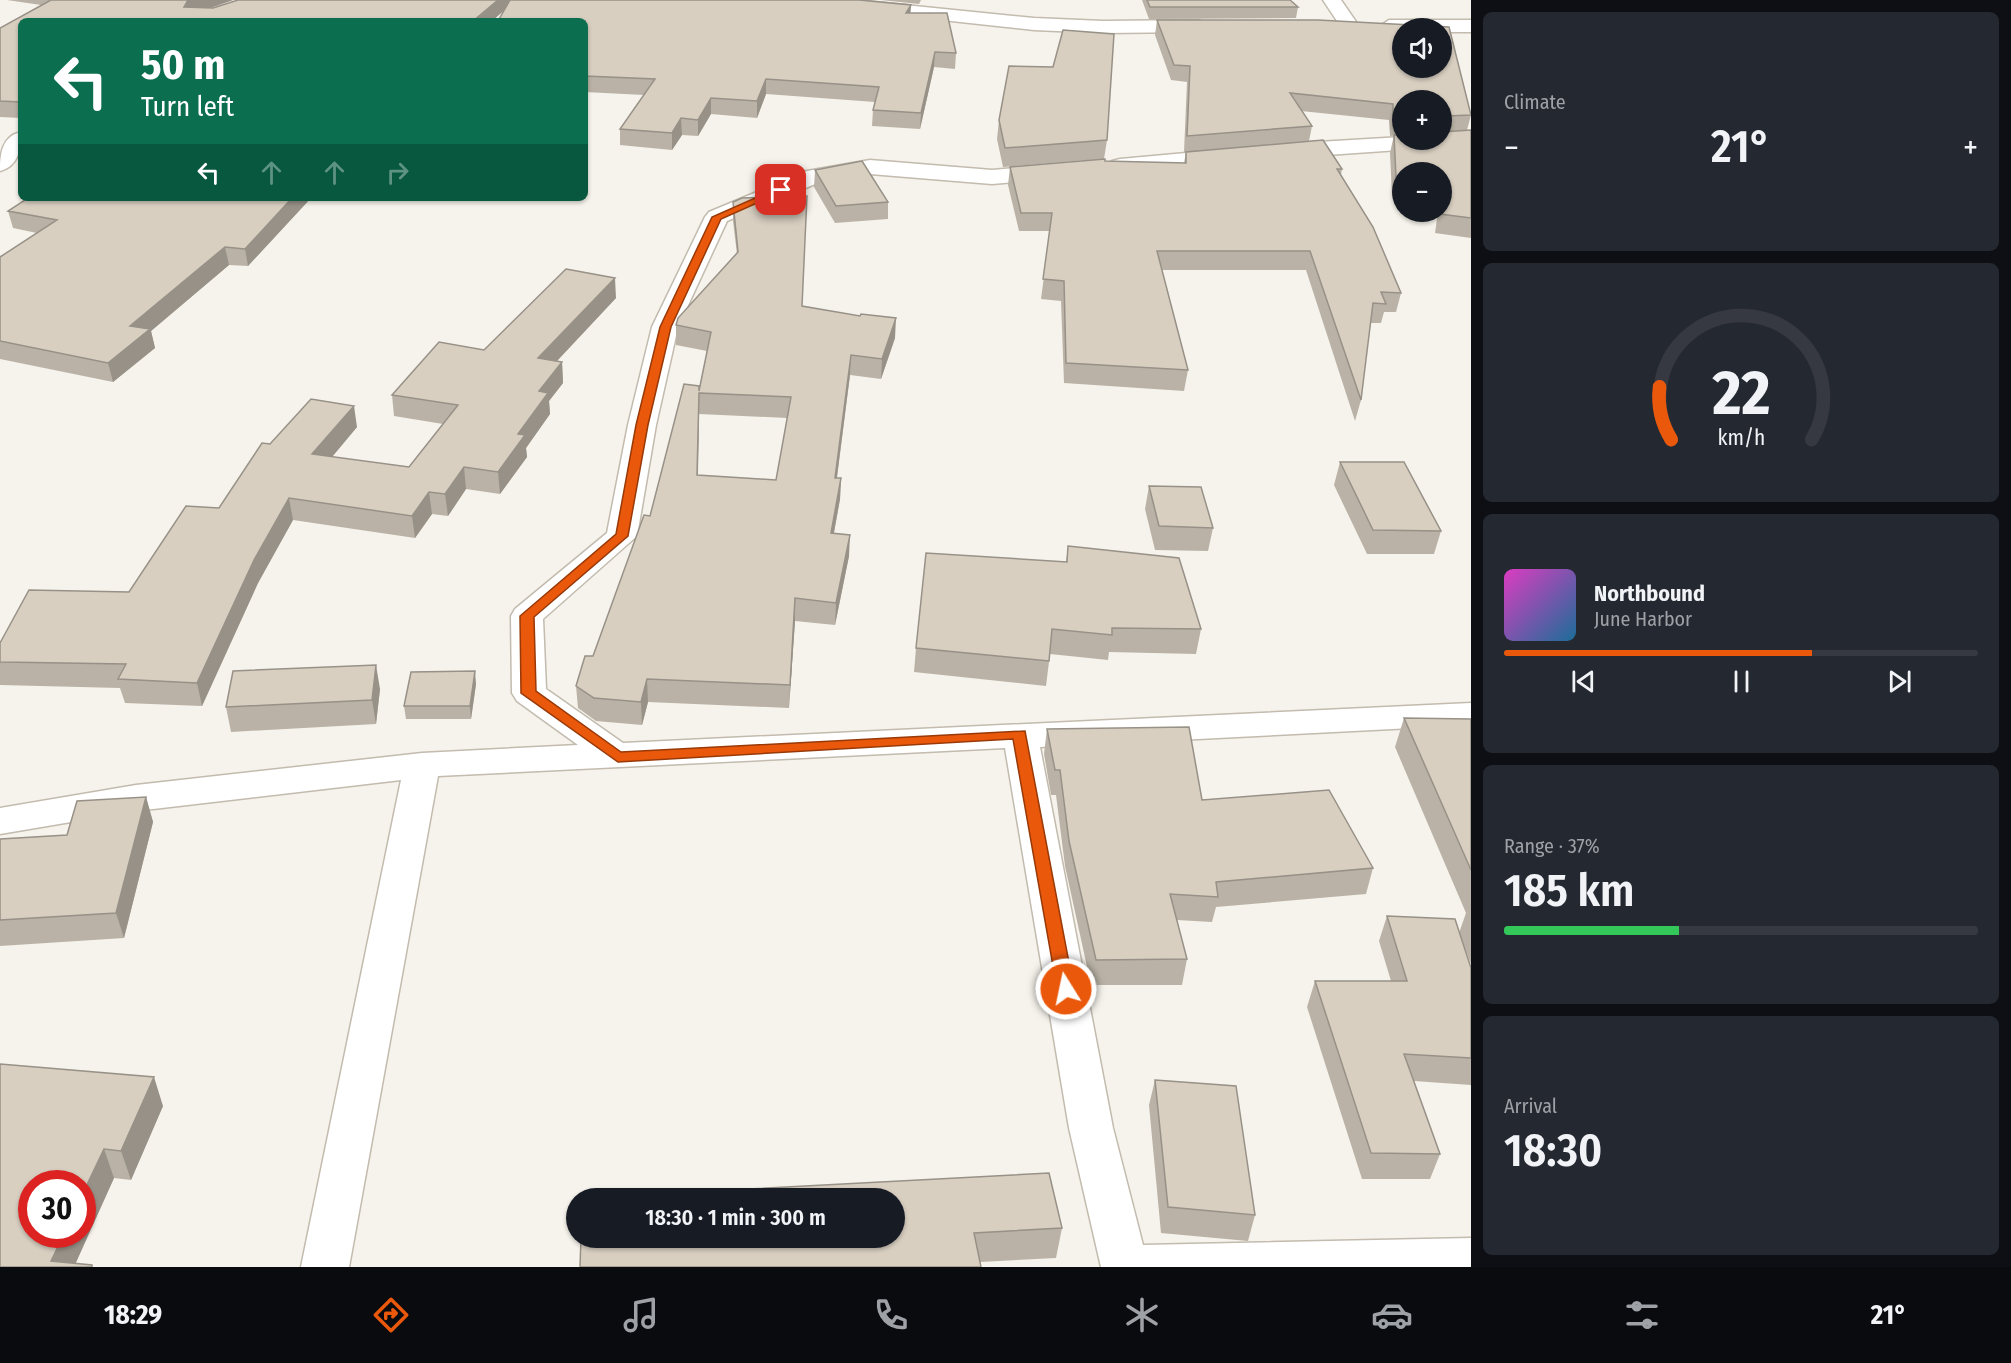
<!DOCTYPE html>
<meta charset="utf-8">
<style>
:root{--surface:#171b24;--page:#242831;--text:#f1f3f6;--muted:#9ea1a6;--line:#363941;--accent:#ea580c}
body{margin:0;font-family:"Fira Sans Condensed",sans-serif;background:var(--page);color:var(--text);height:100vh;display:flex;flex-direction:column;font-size:22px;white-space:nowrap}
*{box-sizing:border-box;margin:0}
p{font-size:20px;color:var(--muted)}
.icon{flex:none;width:33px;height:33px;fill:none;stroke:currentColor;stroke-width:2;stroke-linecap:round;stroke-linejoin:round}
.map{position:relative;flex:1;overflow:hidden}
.side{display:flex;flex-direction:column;gap:12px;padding:12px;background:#0d0f14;width:540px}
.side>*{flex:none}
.top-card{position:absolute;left:18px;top:18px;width:570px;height:183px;border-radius:9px;box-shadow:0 2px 4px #0004;background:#0b6e4f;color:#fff;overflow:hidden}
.fabs{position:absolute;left:1392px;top:18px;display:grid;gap:12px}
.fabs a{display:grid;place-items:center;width:60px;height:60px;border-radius:50%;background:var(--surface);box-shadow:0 2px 4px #0004;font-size:30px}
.speed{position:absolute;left:18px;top:1170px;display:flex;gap:12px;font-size:30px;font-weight:700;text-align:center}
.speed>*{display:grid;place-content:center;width:78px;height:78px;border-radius:50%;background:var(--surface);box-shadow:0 2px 4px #0004;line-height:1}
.speed .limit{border:9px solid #d22;background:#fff;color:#111}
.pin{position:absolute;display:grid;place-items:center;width:51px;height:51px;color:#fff;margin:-26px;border-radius:12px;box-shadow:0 3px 9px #0006}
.me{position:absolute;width:66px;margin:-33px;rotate:350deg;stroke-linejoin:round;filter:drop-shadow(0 0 4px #0008)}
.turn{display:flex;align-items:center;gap:21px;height:126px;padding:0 24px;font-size:27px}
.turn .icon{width:78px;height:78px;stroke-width:2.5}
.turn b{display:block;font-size:42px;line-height:51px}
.lanes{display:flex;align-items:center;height:57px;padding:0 24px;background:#0003;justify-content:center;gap:30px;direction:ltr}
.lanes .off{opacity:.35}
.big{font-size:45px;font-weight:600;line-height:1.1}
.side .widget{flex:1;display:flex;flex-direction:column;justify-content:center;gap:9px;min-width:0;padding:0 21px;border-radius:9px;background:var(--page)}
.side .dial{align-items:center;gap:0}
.dial svg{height:156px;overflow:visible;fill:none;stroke:var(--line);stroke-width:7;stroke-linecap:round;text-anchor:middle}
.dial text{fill:var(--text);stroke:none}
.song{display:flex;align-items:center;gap:18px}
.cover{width:72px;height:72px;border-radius:9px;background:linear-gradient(135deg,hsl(310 70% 55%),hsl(200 70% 35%))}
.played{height:6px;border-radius:3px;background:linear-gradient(90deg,var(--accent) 65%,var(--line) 65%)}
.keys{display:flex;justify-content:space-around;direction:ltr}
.heat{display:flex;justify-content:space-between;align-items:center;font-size:33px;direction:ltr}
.charge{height:9px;border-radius:4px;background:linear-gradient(90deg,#34c759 37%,var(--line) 0)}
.trip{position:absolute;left:566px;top:1188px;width:339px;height:60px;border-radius:30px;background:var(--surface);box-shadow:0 2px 4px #0004;font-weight:600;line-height:60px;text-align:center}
.dock{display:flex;height:96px;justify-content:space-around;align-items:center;background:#090b0e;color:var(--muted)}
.dock .icon{width:42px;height:42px}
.dock .selected{color:var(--accent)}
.dock b{font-size:27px;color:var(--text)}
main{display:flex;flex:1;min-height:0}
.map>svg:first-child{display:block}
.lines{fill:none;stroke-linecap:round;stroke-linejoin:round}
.minor-casing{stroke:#c2bbae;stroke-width:3}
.minor{fill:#fff;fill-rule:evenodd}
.wall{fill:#bab2a6;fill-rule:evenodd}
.shaded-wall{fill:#979187}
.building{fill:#d8cfc1;stroke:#979187;stroke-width:1.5;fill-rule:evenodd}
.route{fill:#ea580c;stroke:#983908;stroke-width:1.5}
</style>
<main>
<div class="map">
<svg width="1471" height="1267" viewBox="0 0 1471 1267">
<rect width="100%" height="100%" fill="#f6f3ec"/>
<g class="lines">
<defs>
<path id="minor" d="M1323,0H1341L1359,26L1357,30H1343Z
M865,1L1034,18L1103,21L1199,20L1208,26L1199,32L1103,33L1034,30L859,11L856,7Z
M1389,20H1471V32H1442V28H1402V32L1382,30L1380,26Z
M21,132C21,148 19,166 0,171C0,154 2,136 21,132Z
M1471,133V145L1284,158L1276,156L1273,151L1276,146L1284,144L1402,137V140H1442V134Z
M1230,149L1238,151L1241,156L1238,161L1120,173L1112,171L1109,166L1112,161L1120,159Z
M870,160L992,170L1053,165L1061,167L1064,172L1061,177L1053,179L992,184L870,174L820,182L727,221L678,327L656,425L637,536L543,619L546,689L623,743L1471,703V725L1040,747L1113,1128L1143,1245L1471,1238V1267H1101L1069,1128L1005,748L438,776L349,1267H301L401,780L136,811L0,834V808L136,785L422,753L578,745L517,701L512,693L511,616L515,609L607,533L628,425L652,327L705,217L709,212L807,171Z"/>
</defs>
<use href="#minor" class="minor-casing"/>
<use href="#minor" class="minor"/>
</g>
<path class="wall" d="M7,0H233L210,8L911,5L910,13L956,53L955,69L934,67L920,129L872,126L873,110L875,102L766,94L757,118L711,114L698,136L682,135L672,150L620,145V129L644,95L585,92V21L503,11L492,21H21V118L0,117V28L41,5Z
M881,0H921L919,4Z
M1142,0H1290L1298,7L1296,18L1149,19Z
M1157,20H1318L1449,27L1471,115L1467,130H1471V238L1435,233L1438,212H1442V172H1402V197L1392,196L1390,153L1394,135H1402L1390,136L1389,120L1301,111L1312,126L1309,141L1323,140L1342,169L1341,175L1373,227L1401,293L1396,312H1384L1381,323H1370L1361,400L1355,421L1306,270H1162L1188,370L1184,391L1064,383L1061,301L1041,299L1050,231H1019L1008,185L1010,167L1099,159L1003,167L997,139L999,120L1009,66L1053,67L1063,30L1114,34L1107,140L1104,159H1105V161L1184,163L1186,152H1184L1187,82L1171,80L1155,35ZM1402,28H1442V68H1402ZM1402,100H1442V140H1402Z
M815,170L888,202V219L835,223L814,187Z
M28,198H311L248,266L229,265L151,331L155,348L113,382L0,359V257L37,233L13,228L8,211Z
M733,202L802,306L895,338L881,379L850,375L837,478H841L840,499L834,533L849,556L835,625L795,621L789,708L648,702L642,725L596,721L578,708L576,686L593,656L650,516L699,390L707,351L676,345V325L737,254L733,221ZM699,414L787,418L776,480L698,476Z
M616,298L557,361L562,362L563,383L549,401L550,414L526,448L527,457L500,494L466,489L448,516L432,514L415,538L293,520L258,583L202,706L125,703L120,688L0,685V643L129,592L219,508L270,444L357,427L332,457L409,467L443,424L394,416L392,395L484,350Z
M1340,462L1441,531L1434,554H1367L1334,485Z
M1149,486L1213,528L1208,551L1155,550L1145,509Z
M1068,546L1201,629L1196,654L1109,652L1108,660L1050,654L1046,686L914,672L916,648L1066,562Z
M476,684L471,719H406L404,706Z
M380,689L376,724L231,732L226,707Z
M1404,718L1471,719V964L1459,933L1466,913L1395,747Z
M1047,729L1202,800L1373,868L1366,894L1216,907L1212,922L1177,920L1187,959L1182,985H1091L1065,866L1056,795H1051L1044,754Z
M146,797L153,822L124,938L0,946V839L67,835Z
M1387,916L1471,968V1085L1414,1081L1440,1154L1430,1179H1362L1307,1007L1315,981H1391L1379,941Z
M0,1064L163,1106L131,1180L114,1178L75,1264L0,1267Z
M1155,1080L1255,1215L1248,1241L1161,1233L1149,1105Z
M1062,1228L1056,1258L980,1262L581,1238Z"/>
<path class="shaded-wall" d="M188,0H233L190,15L184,7Z
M498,0H516L492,21H473Z
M911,5L910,19L906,13Z
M935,52L934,67L920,129L921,113Z
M766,79V94L757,118V101Z
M711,98V114L698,136V120Z
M681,118L682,135L672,150V133Z
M292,198H311L248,266L245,249Z
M225,247L229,265L151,331L155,348L113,382L108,363L130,326Z
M615,278L616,298L540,379L538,358Z
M896,318L895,338L881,379L882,359Z
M851,355L850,375L834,499L835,478Z
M562,362L563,383L549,401L550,414L526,448L527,457L500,494L498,472L539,391Z
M699,393V414L697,497V475Z
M354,406L357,427L316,476L312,454Z
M464,467L466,489L448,516L445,494Z
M841,478L840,499L830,554L831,533Z
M429,492L432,514L415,538L412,516Z
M289,498L293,520L258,583L202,706L197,683L254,560Z
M850,535L849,556L835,625L836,603Z
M795,598V621L789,708L790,685Z
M376,665L380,689L376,724L372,700Z
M475,671L476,684L471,719L470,706Z
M647,679L648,702L642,725L641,702Z
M146,797L153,822L124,938L116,913Z
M154,1077L163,1106L131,1180L121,1151Z
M104,1149L114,1178L74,1267L51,1261L64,1234H82V1195Z"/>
<path class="building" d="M51,0H188L184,7L213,8L238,0H498L473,21H21V102L0,101V28Z
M510,0H859L911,5L906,13H947L956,53L935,52L921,113L873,110L879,87L766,79L757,101L711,98L698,120L681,118L672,133L620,129L655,79L585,76V21H498Z
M1147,0H1290L1298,7H1150Z
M1157,20H1318L1449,27L1471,115L1446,116L1444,122H1442V100H1402V119L1393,120V104L1290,93L1312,126L1187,136L1190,66L1174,65ZM1402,28H1442V68H1402Z
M1063,30L1114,34L1107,140L1005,148L999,120L1009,66L1053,67Z
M1471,130V218L1440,214V212H1442V200L1444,184H1442V172H1402V178L1396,177L1394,135H1402V140H1442V132Z
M1323,140L1342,169H1337L1373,227L1401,293L1381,292L1386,304L1373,303L1361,400L1310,251H1157L1188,370L1066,363L1064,281L1043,279L1052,213H1021L1010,167L1105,159V161L1186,163V152Z
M862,161L888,202L836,206L815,170Z
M807,196L802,306L860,316L861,314L896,318L882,359L851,355L835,478H841L831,533L850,535L836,603L795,598L790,685L647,679L641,702L594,698L576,686L585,656H593L644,515L650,516L684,384L699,386V391L711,332L676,325L678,318L738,252L733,202L742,198ZM699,393L791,397L776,480L697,475Z
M28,198H292L245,249L225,247L130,326L150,329L108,363L0,341V257L57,220L8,211Z
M566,269L615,278L538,358L562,362L539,391L548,393L518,434L525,435L498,472L464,467L445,494L429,492L412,516L289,498L254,560L197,683L118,679L126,664L0,662V643L29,590L129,592L186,506L219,508L262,443L270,444L311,399L354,406L312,454L409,467L458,405L392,395L439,342L484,350Z
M1340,462H1404L1441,531L1373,530Z
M1149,486L1201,487L1213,528L1159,526Z
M1068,546L1179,558L1201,629L1112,628V635L1052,629L1049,661L916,648L926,553L1067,562Z
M376,665L372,700L226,707L233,671Z
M475,671L470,706H404L411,672Z
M1404,718L1471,719V870Z
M1189,727L1202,800L1329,790L1373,868L1216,882L1218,897L1170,894L1187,959L1096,960L1069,841L1060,770H1055L1047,729Z
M146,797L116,913L0,920V839L67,835L77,801Z
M1387,916L1455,919L1471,968V1058L1404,1054L1440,1154L1371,1153L1315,981H1407Z
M0,1064L154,1077L121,1151L104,1149L82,1195V1184H32V1234H64L51,1261L92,1265V1267H0Z
M1155,1080L1236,1086L1255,1215L1168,1207Z
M1049,1173L1062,1228L974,1233L981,1267H580L581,1238H894V1198H712L711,1191Z"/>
<path class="route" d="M778,188L786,190L721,219L671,327L648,425L628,536L534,617L536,691L621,752L1025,731L1074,989L1072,994H1060L1057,989L1013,739L618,762L521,693L520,616L616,534L636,425L660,327L712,217Z"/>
</svg>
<div class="fabs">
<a><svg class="icon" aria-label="sound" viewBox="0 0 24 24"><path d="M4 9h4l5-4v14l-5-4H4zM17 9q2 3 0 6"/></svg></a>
<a>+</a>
<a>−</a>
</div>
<div class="speed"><div class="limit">30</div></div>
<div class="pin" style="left:781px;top:190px;background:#d93025"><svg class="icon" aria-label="arrive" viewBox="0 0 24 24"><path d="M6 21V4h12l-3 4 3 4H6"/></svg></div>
<svg class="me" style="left:1066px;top:989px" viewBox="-20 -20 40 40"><circle r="17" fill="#ea580c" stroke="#fff" stroke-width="3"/><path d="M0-11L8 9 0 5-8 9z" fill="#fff"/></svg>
<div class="trip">18:30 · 1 min · 300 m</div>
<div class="top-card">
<div class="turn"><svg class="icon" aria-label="left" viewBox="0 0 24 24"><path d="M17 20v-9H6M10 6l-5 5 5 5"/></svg><div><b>50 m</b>Turn left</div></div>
<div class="lanes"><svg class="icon" aria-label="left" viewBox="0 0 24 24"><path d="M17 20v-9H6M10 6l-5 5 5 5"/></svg><svg class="icon off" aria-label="ahead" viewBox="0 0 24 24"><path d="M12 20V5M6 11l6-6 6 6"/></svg><svg class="icon off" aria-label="ahead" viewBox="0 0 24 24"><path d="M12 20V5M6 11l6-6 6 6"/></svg><svg class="icon off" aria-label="right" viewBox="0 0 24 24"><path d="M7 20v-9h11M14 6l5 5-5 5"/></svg></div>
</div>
</div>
<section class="side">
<div class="widget"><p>Climate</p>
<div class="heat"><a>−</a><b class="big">21°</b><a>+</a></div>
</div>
<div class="widget dial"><svg viewBox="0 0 100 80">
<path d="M14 69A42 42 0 1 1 86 69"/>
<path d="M14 69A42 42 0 0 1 8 42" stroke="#ea580c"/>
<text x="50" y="56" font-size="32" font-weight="700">22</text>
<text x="50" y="72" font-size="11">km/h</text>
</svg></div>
<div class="widget">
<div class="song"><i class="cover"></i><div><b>Northbound</b><p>June Harbor</p></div></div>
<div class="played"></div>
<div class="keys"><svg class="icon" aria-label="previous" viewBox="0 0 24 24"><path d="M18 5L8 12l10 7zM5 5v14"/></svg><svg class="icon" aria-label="pause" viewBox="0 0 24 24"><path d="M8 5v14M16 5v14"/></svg><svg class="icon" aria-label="next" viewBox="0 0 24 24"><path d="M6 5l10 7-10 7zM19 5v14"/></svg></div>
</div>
<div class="widget"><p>Range · 37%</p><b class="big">185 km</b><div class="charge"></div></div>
<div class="widget"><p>Arrival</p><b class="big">18:30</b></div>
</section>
</main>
<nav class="dock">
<b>18:29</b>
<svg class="icon selected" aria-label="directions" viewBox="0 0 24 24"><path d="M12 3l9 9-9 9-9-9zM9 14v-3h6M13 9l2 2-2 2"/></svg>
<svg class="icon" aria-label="music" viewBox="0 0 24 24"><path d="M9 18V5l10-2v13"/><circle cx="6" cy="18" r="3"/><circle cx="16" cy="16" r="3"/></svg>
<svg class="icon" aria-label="phone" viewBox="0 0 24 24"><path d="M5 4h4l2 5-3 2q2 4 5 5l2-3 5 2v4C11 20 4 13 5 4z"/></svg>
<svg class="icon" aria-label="climate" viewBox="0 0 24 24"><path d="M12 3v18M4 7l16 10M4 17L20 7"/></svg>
<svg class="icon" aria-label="car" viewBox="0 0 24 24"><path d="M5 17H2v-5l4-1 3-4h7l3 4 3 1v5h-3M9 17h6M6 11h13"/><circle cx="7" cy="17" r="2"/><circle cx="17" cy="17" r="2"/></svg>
<svg class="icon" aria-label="filters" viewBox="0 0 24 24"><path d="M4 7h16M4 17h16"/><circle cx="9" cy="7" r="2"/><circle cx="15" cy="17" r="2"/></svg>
<b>21°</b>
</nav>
